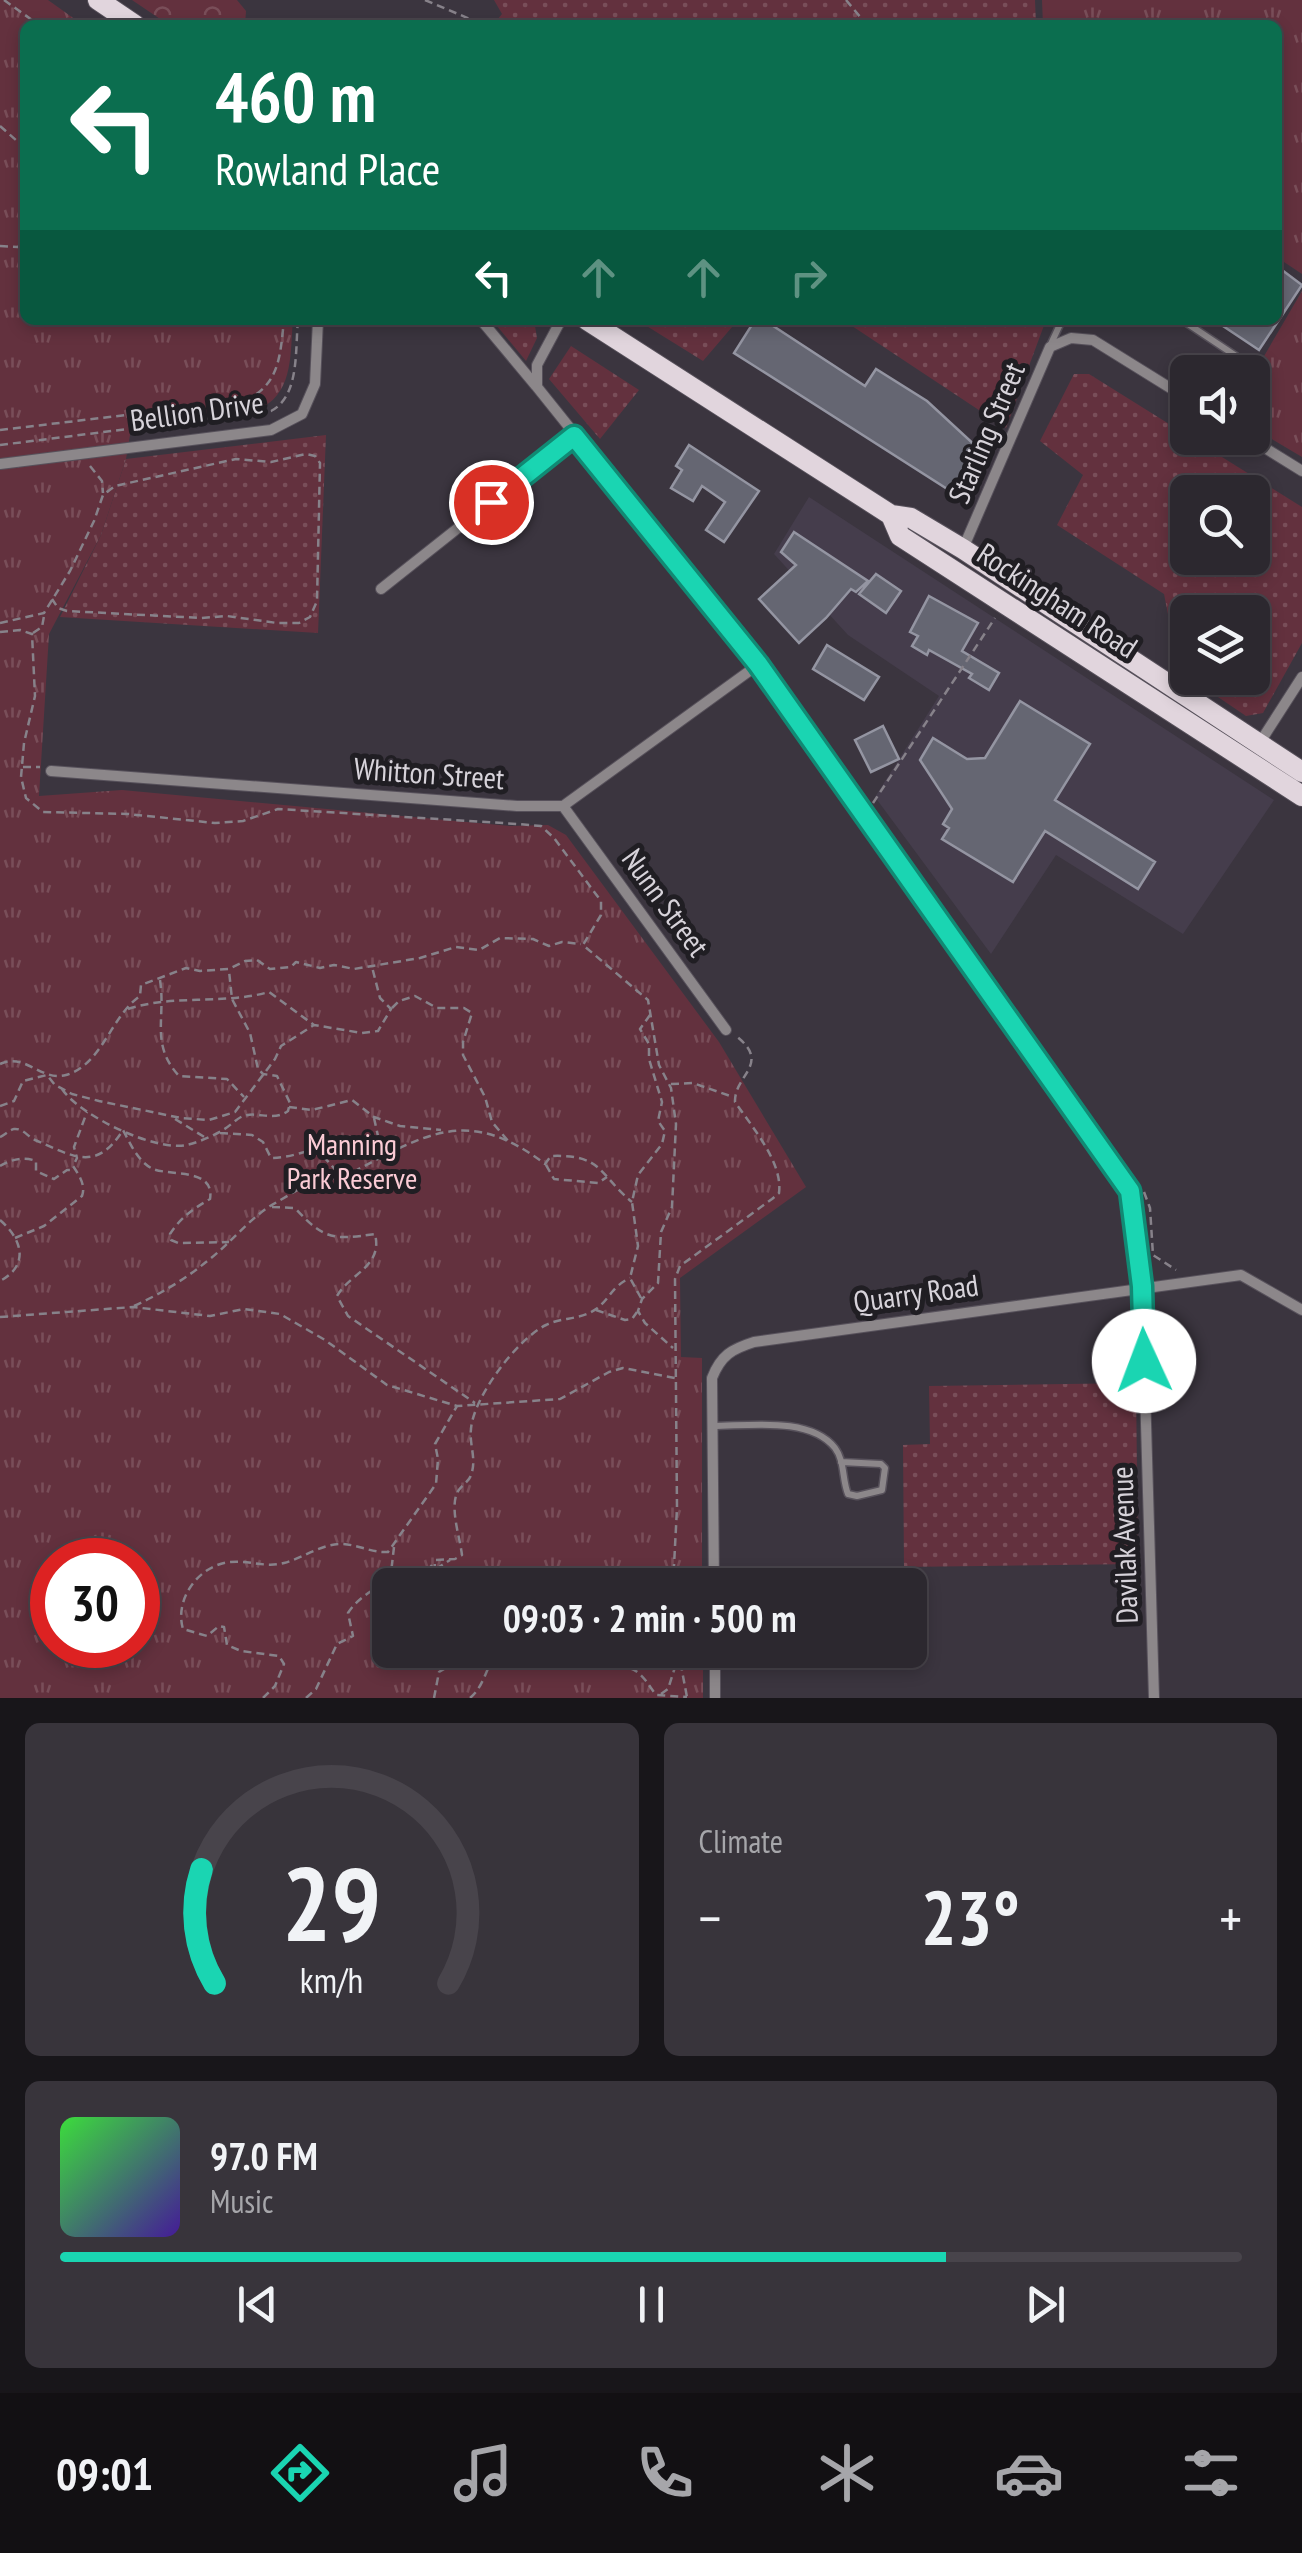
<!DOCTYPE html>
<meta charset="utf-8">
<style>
:root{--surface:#2c282f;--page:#38343b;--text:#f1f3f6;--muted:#a6a6aa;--line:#48444b;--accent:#1ad5b2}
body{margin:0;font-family:"PT Sans Narrow",sans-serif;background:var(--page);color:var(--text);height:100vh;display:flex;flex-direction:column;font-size:38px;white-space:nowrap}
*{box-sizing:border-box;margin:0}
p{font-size:32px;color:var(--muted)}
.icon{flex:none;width:55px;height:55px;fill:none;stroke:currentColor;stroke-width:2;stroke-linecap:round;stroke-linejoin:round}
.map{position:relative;height:1698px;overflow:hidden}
.panel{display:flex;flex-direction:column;gap:25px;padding:25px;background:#18161a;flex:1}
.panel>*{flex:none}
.top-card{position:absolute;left:20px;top:20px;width:1262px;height:305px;border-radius:15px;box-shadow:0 5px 15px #0003,0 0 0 2px var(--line);background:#0b6e4f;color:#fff;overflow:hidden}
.controls{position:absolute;left:1170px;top:355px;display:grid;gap:20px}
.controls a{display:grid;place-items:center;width:100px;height:100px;border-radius:15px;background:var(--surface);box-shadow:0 5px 15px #0003,0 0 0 2px var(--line);font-size:50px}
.speed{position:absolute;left:30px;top:1538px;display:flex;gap:20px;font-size:50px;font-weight:700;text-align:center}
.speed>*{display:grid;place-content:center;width:130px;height:130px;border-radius:50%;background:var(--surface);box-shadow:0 5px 15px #0003,0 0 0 2px var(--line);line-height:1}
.speed .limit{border:15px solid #d22;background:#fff;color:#111}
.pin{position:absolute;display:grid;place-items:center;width:85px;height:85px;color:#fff;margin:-42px;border:5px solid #fff;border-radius:50%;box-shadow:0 2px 10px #0007}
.me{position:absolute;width:110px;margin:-55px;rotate:358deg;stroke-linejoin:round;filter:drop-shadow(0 0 8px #0008)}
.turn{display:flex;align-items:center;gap:35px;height:210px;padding:0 30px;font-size:45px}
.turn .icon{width:130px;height:130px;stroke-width:2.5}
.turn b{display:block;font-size:70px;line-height:85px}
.lanes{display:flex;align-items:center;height:95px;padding:0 30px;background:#0003;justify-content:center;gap:50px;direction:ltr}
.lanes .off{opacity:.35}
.big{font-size:75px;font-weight:800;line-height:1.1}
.panel .widget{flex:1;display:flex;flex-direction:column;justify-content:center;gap:15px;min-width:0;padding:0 35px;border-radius:15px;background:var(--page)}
.panel .dial{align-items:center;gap:0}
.dial svg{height:260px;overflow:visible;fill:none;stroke:var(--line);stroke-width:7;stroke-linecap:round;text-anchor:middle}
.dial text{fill:var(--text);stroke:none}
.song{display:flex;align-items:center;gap:30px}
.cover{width:120px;height:120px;border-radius:15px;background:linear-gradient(135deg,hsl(120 70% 55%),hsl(260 70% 35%))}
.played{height:10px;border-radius:5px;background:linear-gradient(90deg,var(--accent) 75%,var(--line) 75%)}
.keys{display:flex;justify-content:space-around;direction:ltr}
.heat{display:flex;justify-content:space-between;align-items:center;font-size:55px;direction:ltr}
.panel .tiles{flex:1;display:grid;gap:25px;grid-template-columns:1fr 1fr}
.widget:last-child{grid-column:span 2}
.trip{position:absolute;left:372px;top:1568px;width:555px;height:100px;border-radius:15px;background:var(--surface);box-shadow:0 5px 15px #0003,0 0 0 2px var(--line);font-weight:800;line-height:100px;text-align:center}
.tab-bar{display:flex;height:160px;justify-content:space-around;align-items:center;background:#121013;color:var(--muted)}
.tab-bar .icon{width:70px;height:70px}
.tab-bar .selected{color:var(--accent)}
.tab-bar b{font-size:45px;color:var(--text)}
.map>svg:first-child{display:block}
.built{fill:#453d4c}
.grass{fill:url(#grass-dots);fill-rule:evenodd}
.forest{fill:url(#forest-crowns)}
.park{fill:url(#park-tufts);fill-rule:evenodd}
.building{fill:#656672;stroke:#9495a2;stroke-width:2.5}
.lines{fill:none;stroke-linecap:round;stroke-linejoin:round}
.lane-casing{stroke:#57515b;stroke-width:9}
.street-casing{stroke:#57515b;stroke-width:12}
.primary-casing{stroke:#57515b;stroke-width:22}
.path{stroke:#87828a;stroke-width:2.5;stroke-dasharray:8 5;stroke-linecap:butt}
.lane{stroke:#8c878a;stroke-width:6}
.street{stroke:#8c878a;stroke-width:10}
.primary{stroke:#e1d5dd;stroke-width:20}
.route-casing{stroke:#118a74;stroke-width:25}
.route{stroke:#1ad5b2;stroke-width:18}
.labels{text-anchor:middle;stroke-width:10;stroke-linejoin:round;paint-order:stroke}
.street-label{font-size:30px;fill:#d7d3da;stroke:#201e23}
.park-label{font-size:30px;fill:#fbcbd5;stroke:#201e23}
</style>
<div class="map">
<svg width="1302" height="1698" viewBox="0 0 1302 1698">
<defs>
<pattern id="grass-dots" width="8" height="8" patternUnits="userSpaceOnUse" patternTransform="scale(2.5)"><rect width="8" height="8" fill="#63313e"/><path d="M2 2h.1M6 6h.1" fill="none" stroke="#794e59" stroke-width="1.8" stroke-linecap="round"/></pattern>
<pattern id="forest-crowns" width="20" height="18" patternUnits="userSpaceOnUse" patternTransform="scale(2.5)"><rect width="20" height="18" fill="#63313e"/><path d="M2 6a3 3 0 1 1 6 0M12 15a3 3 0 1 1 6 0" fill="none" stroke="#794e59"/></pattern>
<pattern id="park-tufts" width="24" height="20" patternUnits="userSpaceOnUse" patternTransform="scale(2.5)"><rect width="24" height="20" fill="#63313e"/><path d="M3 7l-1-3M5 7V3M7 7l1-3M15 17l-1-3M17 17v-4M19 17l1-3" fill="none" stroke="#794e59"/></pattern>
</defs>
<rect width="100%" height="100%" fill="#3b353f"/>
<path class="built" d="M809,497L1274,800L1183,934L1056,855L991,954L875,797L939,696L848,635L774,554Z"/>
<path class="grass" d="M494,0H1035L1036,25H493L502,14Z
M492,320H534L537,338L526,361Z
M637,320H738L703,361Z
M843,320H1046L1006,428Z
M571,346L639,390L600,439L549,379Z
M1074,374H1089L1302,507V643L1263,713L1246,716L1190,678H1252V612H1188L1187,676L1179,670L1164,594L1057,525L1083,475L1040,441ZM1188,492H1252V558H1188Z
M326,435L318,633L60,617L101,535L126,459Z
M1136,1383L1138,1564L904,1567L903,1445L930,1444L929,1386Z"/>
<path class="forest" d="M132,0H237L246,11L245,25H169Z"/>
<path class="park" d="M0,0H48L83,25H25V320H293C290,351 294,390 263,407L132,423L126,459L101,535L49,634L39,796L122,790L510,826L548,825L566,835L719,1042L806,1187L680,1278L681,1357L702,1358V1585H390V1650H703V1698H0ZM52,1560H138V1645H52Z
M1042,0H1302V274L1278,258V25H1043Z
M1302,291V457L1253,428V375Z"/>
<path class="building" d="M1278,267L1302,285L1259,350L1214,320H1278Z
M755,320H764L865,386L876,369L927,401L979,449L952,492L734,353Z
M689,445L759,491L724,542L706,530L725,502L702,486L693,501L671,488L682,470L676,466Z
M794,532L868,581L856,592L851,589L826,618L799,643L759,599L796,565L781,552Z
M876,574L901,591L886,613L859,594Z
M929,596L978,623L962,651L999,673L989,690L969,678L972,674L929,650L927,655L912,646L918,636L910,632Z
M827,645L879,677L864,700L813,669Z
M1020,701L1090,744L1055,800L1155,862L1138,889L1045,831L1013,882L942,839L949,828L943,824L952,809L920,760L933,738L967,759L985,758Z
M883,726L899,759L871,772L855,740Z"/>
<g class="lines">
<defs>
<path id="lane" d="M1182,320L1236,356
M1050,346L1062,320
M713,1426C748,1426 810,1416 835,1448C845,1461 842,1480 848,1494L857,1496L882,1490L885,1468L881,1464L841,1462"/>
<path id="street" d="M481,320L536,386
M561,320L537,365V387L759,664L1130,1191L1142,1286L1154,1698
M1249,438L1302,471
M0,464L271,430L302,414L315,384L318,320
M962,551L1050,347L1071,338L1093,340L1188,399
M381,589L574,436
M1257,747L1302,677
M51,771L517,806H563L759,664
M563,806L726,1030
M714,1585L712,1378C721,1355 732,1349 754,1342L1241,1275L1302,1310
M715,1650V1698"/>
<path id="primary" d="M98,0L135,25
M587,320L891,515L911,518L963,549L1302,772
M891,515L900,536L1302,796"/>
</defs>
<use href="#lane" class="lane-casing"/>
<use href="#street" class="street-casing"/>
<use href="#primary" class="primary-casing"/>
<path class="path" d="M4,0L39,25
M425,0L470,19
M846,0L867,25
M0,126L25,148
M0,246L18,247L25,240
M0,430L244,401C280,385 280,356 284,320
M0,445L271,411C300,396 295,349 298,320
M90,466L102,481L103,493
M0,623L44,613L70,571L94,521L103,495L115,486L236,459L271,462L306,454L315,456L320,463L317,601L310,617L299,623H277L227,616L201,618L67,611L58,608L52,599
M0,632L20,630L32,634L35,696L24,743L21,777L26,798L43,812L128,814L215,823L243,821L278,809L518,824L541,826L554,838L601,901V915L583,945L648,1000L659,1065L671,1088L676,1124L672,1207L661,1232L658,1283L642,1299L638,1311L645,1323L673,1348
M33,633L42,627L44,616
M23,767H40
M873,803L995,618
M160,980C166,1019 150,1044 179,1076L227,1079L244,1097
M392,1008L399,1001L415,996L437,1008H464L472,1013L463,1042V1055L485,1097L492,1122L509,1142
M128,1009C174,994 223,1005 269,992L314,1025L362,1033L378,1031L391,1009L380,998L372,967
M0,1064C25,1052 41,1082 66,1075C103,1064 110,1017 140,996L141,985L186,968L200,971L229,969L245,961L257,960L270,969L291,967L296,962L320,968L334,965L354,969L420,958L456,947L479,950L500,938L533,939L549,946L562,942L581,944
M671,1084L693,1083L733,1097
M62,1089C79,1115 155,1152 187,1145C199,1142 213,1136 223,1130C230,1126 236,1119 243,1116C259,1111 273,1122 288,1111L290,1103L277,1076L263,1074L258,1069L250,1033L232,999L229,971
M0,1106L14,1101L23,1081L47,1075L55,1085L72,1094L99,1101L181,1118L209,1120L235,1112L275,1059L281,1046L314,1025
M289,1107L312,1110L352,1100L374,1117L400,1126L441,1130
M374,1118L382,1154
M175,1119L206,1138
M220,1133L252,1135L263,1142L271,1158C312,1157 309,1135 340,1176
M0,1137C5,1135 9,1130 14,1129C23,1128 28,1137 35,1140C73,1156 96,1173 123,1130C130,1143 138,1162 153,1169C171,1176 215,1168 210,1199C193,1209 181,1217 170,1234L171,1240L178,1243L229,1242
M546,1165L554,1179L598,1183L607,1177
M0,1166C10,1160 23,1156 36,1161V1171L54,1179L67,1170H76
M1144,1192L1150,1208L1153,1255L1176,1270
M272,1207L295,1208C324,1240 334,1240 375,1234C383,1267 350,1273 337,1296L348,1316L475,1403
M0,1220C22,1239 30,1265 0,1281
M15,1238L44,1226L82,1196C86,1185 79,1175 73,1166L77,1158L74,1147L87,1112
M641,1298L630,1278L638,1246L632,1202L638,1175L662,1144L665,1131L658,1121L662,1102L649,1059V1044L640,1029L650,1015
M134,1306C160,1294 184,1280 206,1262C229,1245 246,1222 270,1206C283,1199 297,1189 311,1184C325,1178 341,1179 355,1171C429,1132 470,1107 545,1164L551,1156C603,1154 599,1175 632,1202
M596,1310L625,1320L632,1319L637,1312
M0,1317L133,1307L210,1316L244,1309L280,1314L325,1340L387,1385L457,1406L560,1399L609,1372L623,1368L675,1378
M394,1547L391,1573L422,1582
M436,1569L450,1560
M432,1585L422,1582L421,1577L432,1565
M434,1585L435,1560L455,1559L462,1555C460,1538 450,1509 457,1493C460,1486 469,1482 471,1475C477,1459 469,1445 471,1429C473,1398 517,1339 546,1325C562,1317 581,1320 596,1309C610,1299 611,1287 630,1278
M673,1585L677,1508L675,1279L680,1266L772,1199L779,1193C783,1162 752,1127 735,1102C734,1075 772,1064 736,1036
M524,1650L543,1653L555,1650
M599,1650L614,1667C638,1665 643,1677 656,1695L687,1697
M678,1650L687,1697
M661,1694L668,1689L678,1658
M263,1698L275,1686L284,1664L279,1656L241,1651L227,1645L224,1627L219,1626L207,1636L183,1629C174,1599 199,1565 230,1562C249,1560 265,1568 284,1563C303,1558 323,1543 343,1544C359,1545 372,1553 388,1552L436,1484L438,1459L435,1444L457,1406
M306,1698L316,1689L337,1644L353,1636L348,1613C357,1598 378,1586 392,1580L391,1573
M434,1698L439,1672L459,1660L458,1650
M470,1698C491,1680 483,1653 513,1650"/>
<use href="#lane" class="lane"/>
<use href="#street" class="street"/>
<use href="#primary" class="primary"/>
</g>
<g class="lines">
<defs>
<path id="route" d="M491,502L574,436L758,664L1130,1191L1142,1286L1144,1361"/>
</defs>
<use href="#route" class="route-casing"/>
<use href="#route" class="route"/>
</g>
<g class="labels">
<g class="street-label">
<text transform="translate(197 412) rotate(-8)" y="10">Bellion Drive</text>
<text transform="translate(987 433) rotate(-67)" y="10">Starling Street</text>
<text transform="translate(1057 601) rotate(33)" y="10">Rockingham Road</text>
<text transform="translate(429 774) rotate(4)" y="10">Whitton Street</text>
<text transform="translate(665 903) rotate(54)" y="10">Nunn Street</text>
<text transform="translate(916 1294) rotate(-8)" y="10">Quarry Road</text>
<text transform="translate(1125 1545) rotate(-92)" y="10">Davilak Avenue</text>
</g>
<g class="park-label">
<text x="352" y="1155">Manning<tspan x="352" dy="34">Park Reserve</tspan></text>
</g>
</g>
</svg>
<div class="controls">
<a><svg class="icon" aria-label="sound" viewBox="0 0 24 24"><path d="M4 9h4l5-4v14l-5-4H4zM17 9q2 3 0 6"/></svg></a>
<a><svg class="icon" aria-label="search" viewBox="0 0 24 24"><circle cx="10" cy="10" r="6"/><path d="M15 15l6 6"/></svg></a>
<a><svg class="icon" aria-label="layers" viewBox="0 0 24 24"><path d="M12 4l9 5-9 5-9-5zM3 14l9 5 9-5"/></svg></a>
</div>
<div class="speed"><div class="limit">30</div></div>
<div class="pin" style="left:491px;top:502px;background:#d93025"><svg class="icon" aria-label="arrive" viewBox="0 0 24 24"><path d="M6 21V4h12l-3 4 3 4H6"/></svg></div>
<svg class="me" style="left:1144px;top:1361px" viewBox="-20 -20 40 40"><circle r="19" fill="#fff"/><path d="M0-13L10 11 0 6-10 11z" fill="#1ad5b2"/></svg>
<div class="trip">09:03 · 2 min · 500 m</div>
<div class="top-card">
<div class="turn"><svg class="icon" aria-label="left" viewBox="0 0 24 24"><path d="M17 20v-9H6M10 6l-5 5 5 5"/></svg><div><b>460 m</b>Rowland Place</div></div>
<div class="lanes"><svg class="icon" aria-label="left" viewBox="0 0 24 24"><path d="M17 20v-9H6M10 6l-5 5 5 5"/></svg><svg class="icon off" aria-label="ahead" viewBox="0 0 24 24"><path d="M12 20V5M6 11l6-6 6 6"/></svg><svg class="icon off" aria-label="ahead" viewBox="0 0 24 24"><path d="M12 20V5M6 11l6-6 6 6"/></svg><svg class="icon off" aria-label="right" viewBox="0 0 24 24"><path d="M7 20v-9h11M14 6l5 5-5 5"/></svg></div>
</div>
</div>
<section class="panel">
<div class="tiles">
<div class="widget dial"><svg viewBox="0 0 100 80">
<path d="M14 69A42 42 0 1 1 86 69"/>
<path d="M14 69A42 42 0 0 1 10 34" stroke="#1ad5b2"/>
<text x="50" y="56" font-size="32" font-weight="700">29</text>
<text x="50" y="72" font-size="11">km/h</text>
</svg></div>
<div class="widget"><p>Climate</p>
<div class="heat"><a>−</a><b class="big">23°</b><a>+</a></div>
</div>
<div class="widget">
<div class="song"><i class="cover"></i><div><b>97.0 FM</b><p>Music</p></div></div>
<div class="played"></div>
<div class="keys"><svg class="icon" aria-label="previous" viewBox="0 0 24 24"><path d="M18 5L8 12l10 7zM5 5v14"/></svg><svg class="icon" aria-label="pause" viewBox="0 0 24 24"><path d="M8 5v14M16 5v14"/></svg><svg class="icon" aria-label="next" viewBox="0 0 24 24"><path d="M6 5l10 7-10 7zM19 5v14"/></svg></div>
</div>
</div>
</section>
<nav class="tab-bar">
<b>09:01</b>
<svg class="icon selected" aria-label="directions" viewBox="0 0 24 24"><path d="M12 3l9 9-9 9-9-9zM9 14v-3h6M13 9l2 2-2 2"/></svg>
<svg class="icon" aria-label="music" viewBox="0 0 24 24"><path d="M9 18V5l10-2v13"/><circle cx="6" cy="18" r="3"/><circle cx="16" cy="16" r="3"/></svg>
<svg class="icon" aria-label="phone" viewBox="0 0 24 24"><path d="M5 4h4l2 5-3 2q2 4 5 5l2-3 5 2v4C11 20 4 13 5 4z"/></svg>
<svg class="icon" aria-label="climate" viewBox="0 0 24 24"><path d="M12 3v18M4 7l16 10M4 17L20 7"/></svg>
<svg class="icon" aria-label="car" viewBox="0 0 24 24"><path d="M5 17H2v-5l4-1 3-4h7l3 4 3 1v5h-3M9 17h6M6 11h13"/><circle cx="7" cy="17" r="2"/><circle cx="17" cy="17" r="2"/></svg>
<svg class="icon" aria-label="filters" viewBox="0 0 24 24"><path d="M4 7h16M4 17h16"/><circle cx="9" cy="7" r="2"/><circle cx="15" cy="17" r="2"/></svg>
</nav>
